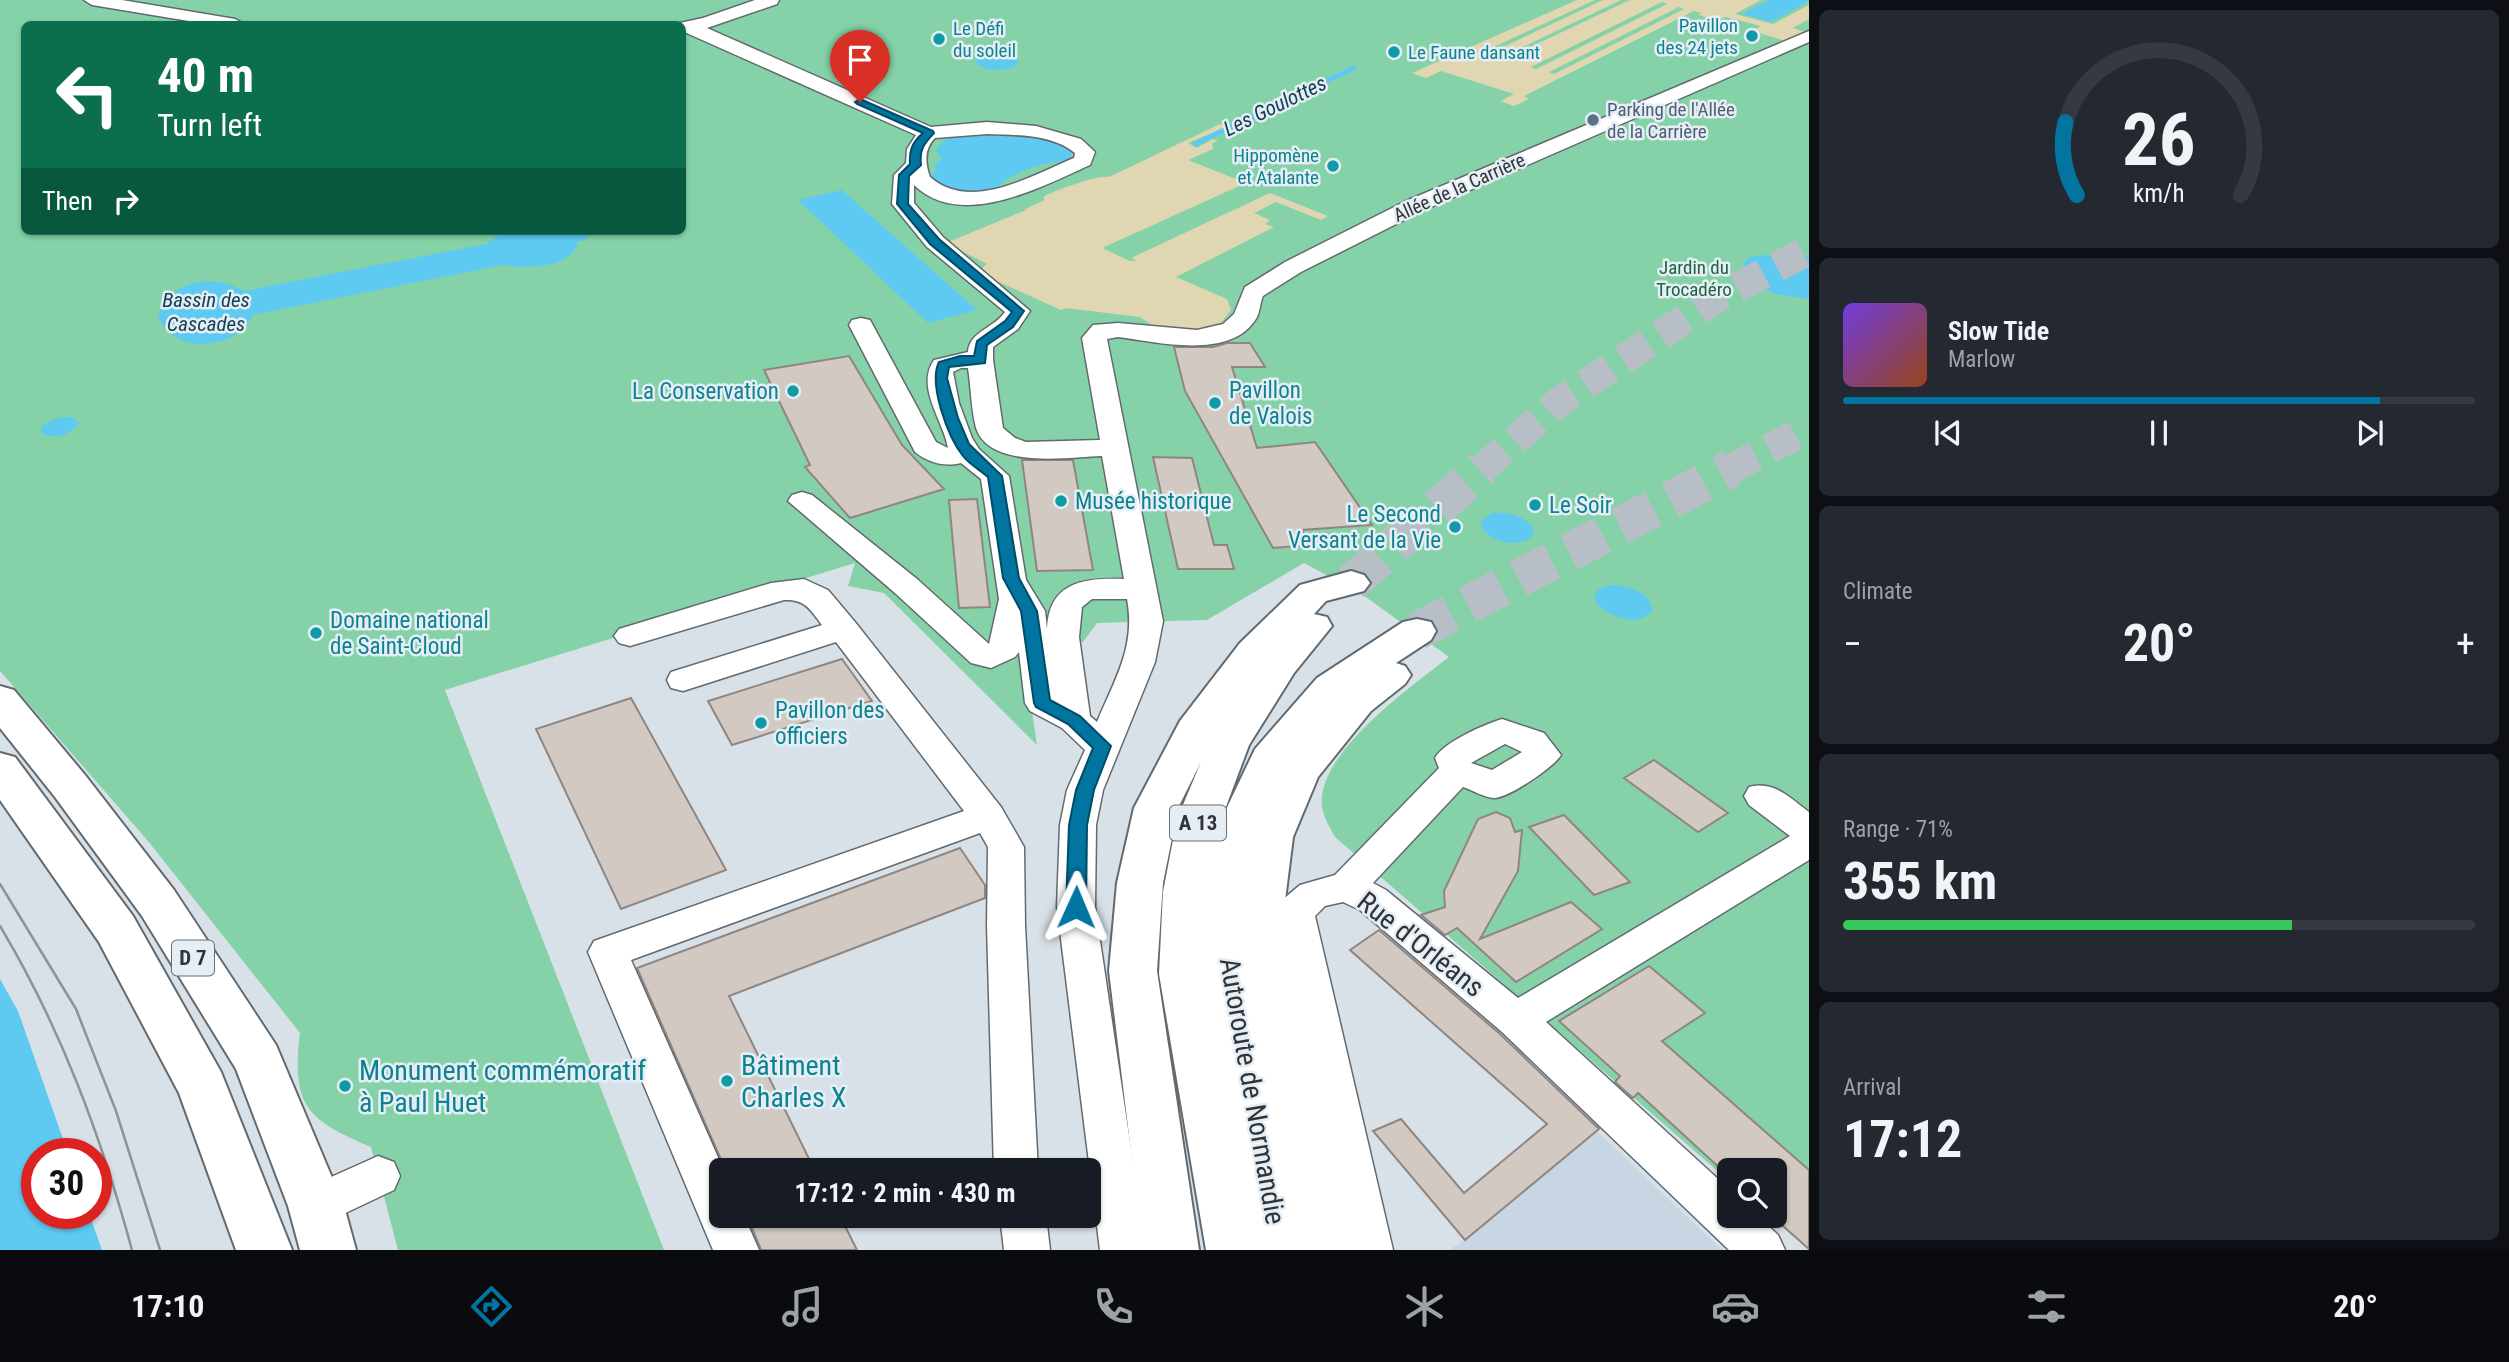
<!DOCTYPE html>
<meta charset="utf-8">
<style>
:root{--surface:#171b24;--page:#242831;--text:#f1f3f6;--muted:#9ea1a6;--line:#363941;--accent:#01759f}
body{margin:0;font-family:"Roboto Condensed",sans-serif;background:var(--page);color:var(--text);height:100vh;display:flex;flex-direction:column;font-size:26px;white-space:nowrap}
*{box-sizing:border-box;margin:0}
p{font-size:23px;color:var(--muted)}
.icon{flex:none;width:38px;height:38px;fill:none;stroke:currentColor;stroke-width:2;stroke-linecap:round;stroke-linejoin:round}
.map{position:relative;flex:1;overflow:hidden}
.details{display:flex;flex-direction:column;gap:10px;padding:10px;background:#0d0f14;width:700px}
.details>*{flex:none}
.guide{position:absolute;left:21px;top:21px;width:665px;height:214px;border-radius:10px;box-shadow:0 2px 5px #0004;background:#0b6e4f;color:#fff;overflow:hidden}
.tools{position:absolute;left:1717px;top:1158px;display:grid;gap:14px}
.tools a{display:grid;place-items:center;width:70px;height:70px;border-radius:10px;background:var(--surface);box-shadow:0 2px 5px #0004;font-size:35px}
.speed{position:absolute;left:21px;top:1138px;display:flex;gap:14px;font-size:35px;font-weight:700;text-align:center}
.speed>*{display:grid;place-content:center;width:91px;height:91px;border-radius:50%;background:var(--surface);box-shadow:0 2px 5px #0004;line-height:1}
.speed .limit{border:10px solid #d22;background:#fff;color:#111}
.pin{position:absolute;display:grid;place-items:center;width:60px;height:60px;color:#fff;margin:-72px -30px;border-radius:50% 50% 50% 0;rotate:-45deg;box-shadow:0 0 7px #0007}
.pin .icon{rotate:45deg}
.me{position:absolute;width:77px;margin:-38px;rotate:1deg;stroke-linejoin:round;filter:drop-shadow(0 0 5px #0008)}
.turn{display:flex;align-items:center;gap:24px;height:147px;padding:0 21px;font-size:32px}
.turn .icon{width:91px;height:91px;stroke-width:2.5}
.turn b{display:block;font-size:49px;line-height:60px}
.then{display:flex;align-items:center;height:66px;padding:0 21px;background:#0003;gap:14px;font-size:26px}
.big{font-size:52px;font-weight:700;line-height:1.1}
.details .tile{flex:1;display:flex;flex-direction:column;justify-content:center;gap:10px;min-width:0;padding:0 24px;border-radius:10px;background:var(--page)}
.details .dial{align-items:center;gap:0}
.dial svg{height:182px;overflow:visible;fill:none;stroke:var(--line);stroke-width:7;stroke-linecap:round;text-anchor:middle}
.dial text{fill:var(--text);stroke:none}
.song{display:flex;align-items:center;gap:21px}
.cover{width:84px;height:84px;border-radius:10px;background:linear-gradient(135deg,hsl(260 70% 55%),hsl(20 70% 35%))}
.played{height:7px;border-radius:4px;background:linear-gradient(90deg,var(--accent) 85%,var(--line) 85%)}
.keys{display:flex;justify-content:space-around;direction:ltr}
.heat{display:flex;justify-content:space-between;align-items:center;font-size:38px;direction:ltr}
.charge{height:10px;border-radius:5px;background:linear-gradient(90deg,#34c759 71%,var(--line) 0)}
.trip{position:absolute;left:709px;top:1158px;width:392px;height:70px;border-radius:10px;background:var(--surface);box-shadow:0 2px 5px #0004;font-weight:700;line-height:70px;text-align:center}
.tab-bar{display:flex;height:112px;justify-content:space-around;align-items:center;background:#090b0e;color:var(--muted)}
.tab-bar .icon{width:49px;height:49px}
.tab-bar .active{color:var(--accent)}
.tab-bar b{font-size:32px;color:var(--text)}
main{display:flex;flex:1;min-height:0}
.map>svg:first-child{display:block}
.built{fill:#c7d6e2}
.green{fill:#86d2a8;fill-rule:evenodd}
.sand{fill:#e0d6b1;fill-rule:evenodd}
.water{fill:#5ecaf2}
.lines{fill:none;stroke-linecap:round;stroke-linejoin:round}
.stream{stroke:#5ecaf2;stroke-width:5}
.building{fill:#d2c9c3;stroke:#8f8681;stroke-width:2}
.highway-tunnel-far1{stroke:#b7bec5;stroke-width:30;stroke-dasharray:30 15;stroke-linecap:butt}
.highway-tunnel{stroke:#b7bec5;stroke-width:38;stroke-dasharray:38 19;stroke-linecap:butt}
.minor-casing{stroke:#626a70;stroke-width:3}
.major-casing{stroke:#626a70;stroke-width:4}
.highway-casing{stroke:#626a70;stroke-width:4}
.minor{fill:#fff;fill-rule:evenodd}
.major{fill:#fff;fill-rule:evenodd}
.highway{fill:#fff;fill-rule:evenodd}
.tram{stroke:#8d9398;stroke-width:2.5}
.route{fill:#01759f;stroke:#014c67;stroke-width:2}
.culture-dot{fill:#0f9aa8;stroke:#e6eef5;stroke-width:2.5}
.service-dot{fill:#5c6f8a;stroke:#e6eef5;stroke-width:2.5}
.labels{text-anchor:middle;stroke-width:5;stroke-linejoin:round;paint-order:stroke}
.far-culture-label{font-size:19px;fill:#0d838f;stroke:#e6eef5;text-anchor:end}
.far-service-label{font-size:19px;fill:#4e5e75;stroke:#e6eef5;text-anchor:start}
.far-street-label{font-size:19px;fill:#313437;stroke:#e6eef5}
.far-park-label{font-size:19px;fill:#1f6443;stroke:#e6eef5}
.far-water-label{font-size:21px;font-style:italic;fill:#114152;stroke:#e6eef5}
.shield{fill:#e6eef5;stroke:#676c70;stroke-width:2}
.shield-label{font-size:21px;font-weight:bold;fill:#313437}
.culture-label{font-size:23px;fill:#0d838f;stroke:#e6eef5;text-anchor:start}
.near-street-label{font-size:28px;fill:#313437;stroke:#e6eef5}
.near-culture-label{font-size:28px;fill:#0d838f;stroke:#e6eef5;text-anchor:start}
</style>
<main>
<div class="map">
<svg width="1809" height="1250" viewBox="0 0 1809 1250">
<rect width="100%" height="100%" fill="#d9e1e8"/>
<path class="built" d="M1597,1131L1722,1250H1449L1465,1240Z"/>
<path class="green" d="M0,0H1809V1250L1770,1216H1774V1171H1729V1181L1335,837C1330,828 1324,818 1322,807C1315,754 1412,686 1449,657L1363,595L1304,563L1207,620L1097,623L1083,642L1046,643L1017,611L1037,745L884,593L848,586L855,563L445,690L664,1250H398L371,1147C307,1120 291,1106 300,1033L148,841L0,671ZM24,24H682V231H24Z"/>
<path class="sand" d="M1577,0H1595L1483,52L1488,54L1603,0H1621L1500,58L1505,59L1630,0H1761L1735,14L1773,24L1809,5V19L1793,28L1805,32L1786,41L1752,31L1761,26L1726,17L1716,20L1698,15L1702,13L1694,11L1524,96L1529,99L1514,106L1501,101L1514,94L1441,71L1426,78L1412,73ZM1662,2L1667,4L1536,69L1531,67ZM1679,7L1684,9L1554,74L1549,72Z
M1220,124L1226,127L1188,143L1197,148L1213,139L1218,141L1212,143L1213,149L1188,160L1246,183L1102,248L1130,261H1137L1131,258L1270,193L1328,216L1321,220L1276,202L1254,213L1270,220L1265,224L1274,227L1176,277L1227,299L1231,310L1220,324L1190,331L1154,326L1140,317L1066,308L1061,310L990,278L982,268L987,264L946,243L1026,210L1025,209L1045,200L1043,198L1046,195C1058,190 1098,174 1109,177Z"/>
<path class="water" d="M1769,0H1809V1L1771,22L1742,14Z
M997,54L1017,58L1019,64C1006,72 989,72 976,64L977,58Z
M977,135C1002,139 1031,130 1055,138C1062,141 1069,147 1074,151L1069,159C1059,163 1047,162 1037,166C1027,169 1016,174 1007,179C1002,181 1001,187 996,189C977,199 943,193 931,176L937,168L934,166L942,158L936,151C942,136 962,134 977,135Z
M842,190L977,310L928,323L798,200Z
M505,231H582L588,238L578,242C571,269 525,269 503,265L253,315C236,351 173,356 158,316C170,280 213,273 244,291L486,244Z
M1756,255L1809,257V299L1775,294L1748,279L1744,264L1748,258Z
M72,417L79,423C71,436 54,440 41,433V428C49,419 60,417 72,417Z
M1492,513C1508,512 1522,515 1533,527V536C1518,549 1489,543 1481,525L1482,520Z
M1614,585C1630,587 1651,592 1652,611C1638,628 1608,617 1596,603L1595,592L1605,586Z
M0,979L18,1011L68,1153H37V1213H89L102,1250H0Z"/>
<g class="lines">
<path class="stream" d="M1195,144L1354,68"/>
</g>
<path class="building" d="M1227,343H1250L1265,367H1232L1257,448L1315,442L1372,525L1302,530L1310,545L1273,548L1185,391L1174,347H1213Z
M849,356L902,445L944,489L850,518L805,467L810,465L764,370Z
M1153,457L1192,458L1214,545H1227L1234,569H1178Z
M1022,460H1073L1093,570L1037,571Z
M977,499L990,607L959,608L949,500Z
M842,659L872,701L732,745L708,701Z
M631,698L726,870L621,909L536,729Z
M1654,760L1728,813L1698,832L1624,778Z
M1496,812L1510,818L1515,832L1522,830L1518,871L1480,939L1571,902L1602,929L1516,982L1457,928L1445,935L1421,915L1445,907L1444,891L1478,819Z
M1564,815L1630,882L1594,895L1529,827Z
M960,848L985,885V898L729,996L815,1171H726L637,968Z
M1379,930L1500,1034L1599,1129L1465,1240L1373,1131L1401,1119L1464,1193L1547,1124L1350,950Z
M1649,966L1705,1013L1662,1041L1809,1170V1249L1774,1218V1171H1723L1638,1093L1633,1098L1615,1082L1620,1076L1559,1021Z
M747,1216H840L857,1250H761Z"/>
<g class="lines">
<path class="highway-tunnel-far1" d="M1481,470L1560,401L1717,298L1809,250
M1729,470L1809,428"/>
<path class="highway-tunnel" d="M1351,583L1483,468
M1417,631L1732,468"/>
<defs>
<path id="minor" d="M84,0H122L235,19L244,24H207L92,5Z
M755,0H779L777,4L707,28L931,127L987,122L1036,126L1081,139L1095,152L1090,165C1043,186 961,231 914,185V203L943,237L1030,311L1018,329L993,347V360L1003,428L1015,438L1026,442L1100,440L1082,338L1093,325L1118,323L1197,330L1223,324L1234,314L1245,287L1285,262L1406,201L1809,31V42L1422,211L1301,272L1263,296C1260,303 1260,311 1257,317C1233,361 1157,342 1118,337L1107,339L1163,621L1155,662L1103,790L1096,825L1095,907L1146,1250H1100L1057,907L1060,825L1067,790L1085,750L1062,728L1030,711L1025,703L1019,652L1015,657L991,668L971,663L895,593L788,501L792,495L802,492L812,495L917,579L989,644L999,599L981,479L961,463C944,467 929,463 915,452L849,325L852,320L861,318L870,320L936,442L948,448C944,422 915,387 934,360L968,352C969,332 994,328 1005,312L927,247L892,204L894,175L906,163L907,149L916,135L682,31V24H675L703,18ZM987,134C1016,135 1052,134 1075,153L1074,158C1032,175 971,213 930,177C925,163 924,149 935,138ZM961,368H968C971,387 971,409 976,428C990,470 1069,457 1102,456L1124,579C1085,578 1049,581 1047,629L1045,611L1026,580L1009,476L979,449L972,438L959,403L953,372ZM1092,599H1127C1136,646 1115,679 1097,722L1090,716L1079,637L1082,607Z
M804,579L828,590L855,622L1001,807L1024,847L1025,926L1038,1171H994L987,926L988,847L980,833L631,960L724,1171H721V1216H744L759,1250H713L588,952L594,941L964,811L836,642L683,691L671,688L667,680L671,672L822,625C810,609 805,599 784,600L630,646L619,643L614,636L619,629L771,583Z
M1502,719L1544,733L1561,755C1554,767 1510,797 1495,798C1485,798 1472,790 1463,787L1373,883L1386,890L1518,998L1790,836L1749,805L1744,796L1749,787C1774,780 1790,798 1809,812V860L1546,1022L1729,1189V1216H1758L1778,1235L1785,1250H1729L1502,1032L1360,910L1343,902L1325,906L1315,916L1393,1250H1347L1276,912L1281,901L1300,885L1335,875L1439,768L1435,758C1444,742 1483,725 1502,719ZM1505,744L1522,752L1492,770L1471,763Z
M378,1156L394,1162L400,1176L394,1190L316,1227L300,1221L293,1206L300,1191Z
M1000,1216H1046L1050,1250H1004Z"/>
<path id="major" d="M0,686L14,690L85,775L174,890L276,1045L344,1206L356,1250H300L288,1206L236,1069L142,916L55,797L0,728Z
M0,753L15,757L133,916L221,1072L292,1250H236L179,1093L99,942L0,800Z"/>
<path id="highway" d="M1351,571L1364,575L1370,583L1364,591L1326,601L1314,614L1327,617L1332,626L1294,673L1249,745L1221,820L1255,749L1317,678L1403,622L1417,619L1431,622L1436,631L1431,640L1396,663L1405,666L1411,675L1405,684L1371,711L1318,777L1293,837L1284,908L1293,980L1365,1250H1206L1159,974L1163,892L1177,819L1201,762L1178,808L1163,883L1157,971L1199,1250H1143L1109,971L1117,883L1134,808L1180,721L1240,643L1300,585Z"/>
</defs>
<use href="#minor" class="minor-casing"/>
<use href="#major" class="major-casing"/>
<use href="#highway" class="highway-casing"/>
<use href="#minor" class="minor"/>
<use href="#major" class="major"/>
<use href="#highway" class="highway"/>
<path class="tram" d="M0,884L76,1009L116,1111L160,1250
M0,926C61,1028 101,1136 132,1250"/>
</g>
<path class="route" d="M860,99L933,131L934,133C924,144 919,149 921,165L909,176L908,204L939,239L1024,311L1013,327L987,345L985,363L949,367L947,378L958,418L969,444L1002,476L1019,578L1037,611L1050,700L1080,716L1111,746L1094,790L1087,825L1086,907L1083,912L1076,915L1069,912L1066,907L1069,825L1076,790L1093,748L1068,724L1036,707L1034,703L1021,611L1003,578L988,477C980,470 969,464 963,456C948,437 928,384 939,362L960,356H974L977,341L1005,321L1012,312L930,244L897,204L899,175L910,164C909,151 912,142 923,133L857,104L855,102Z"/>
<g class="culture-dot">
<circle cx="1752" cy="36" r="7"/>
<circle cx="939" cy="39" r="7"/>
<circle cx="1394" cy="52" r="7"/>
<circle cx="1333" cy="166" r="7"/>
<circle cx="793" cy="391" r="7"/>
<circle cx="1215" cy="403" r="7"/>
<circle cx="1061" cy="501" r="7"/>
<circle cx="1535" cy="505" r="7"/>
<circle cx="1455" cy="527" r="7"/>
<circle cx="316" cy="633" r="7"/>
<circle cx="761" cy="723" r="7"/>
<circle cx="727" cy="1081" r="7"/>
<circle cx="345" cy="1086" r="7"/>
</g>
<circle class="service-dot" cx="1593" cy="120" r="7"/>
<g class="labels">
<g class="far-culture-label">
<text x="1738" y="32">Pavillon<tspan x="1738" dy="22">des 24 jets</tspan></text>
<text x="953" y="35" text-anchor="start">Le Défi<tspan x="953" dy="22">du soleil</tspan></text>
<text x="1408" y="59" text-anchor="start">Le Faune dansant</text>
<text x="1319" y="162">Hippomène<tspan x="1319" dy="22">et Atalante</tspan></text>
</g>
<g class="far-service-label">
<text x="1607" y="116">Parking de l'Allée<tspan x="1607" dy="22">de la Carrière</tspan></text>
</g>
<g class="far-street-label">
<text transform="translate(1459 187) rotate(-24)" y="7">Allée de la Carrière</text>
</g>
<g class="far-park-label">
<text x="1694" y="274">Jardin du<tspan x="1694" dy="22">Trocadéro</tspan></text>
</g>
<g class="far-water-label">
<text transform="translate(1275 106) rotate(-26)" y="7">Les Goulottes</text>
<text x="206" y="307">Bassin des<tspan x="206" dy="24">Cascades</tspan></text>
</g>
<g class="shield">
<rect x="1170" y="805.5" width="56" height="35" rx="5"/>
<rect x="172" y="940.5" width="42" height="35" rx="5"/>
</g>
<g class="shield-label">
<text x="1198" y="830">A 13</text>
<text x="193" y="965">D 7</text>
</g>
<g class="culture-label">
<text x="1229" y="398">Pavillon<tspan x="1229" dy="26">de Valois</tspan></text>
<text x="779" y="399" text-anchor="end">La Conservation</text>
<text x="1075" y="509">Musée historique</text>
<text x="1549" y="513">Le Soir</text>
<text x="1441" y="522" text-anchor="end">Le Second<tspan x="1441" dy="26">Versant de la Vie</tspan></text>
<text x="330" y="628">Domaine national<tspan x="330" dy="26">de Saint-Cloud</tspan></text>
<text x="775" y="718">Pavillon des<tspan x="775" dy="26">officiers</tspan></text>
</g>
<g class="near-street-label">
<text transform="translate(1421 944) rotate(38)" y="10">Rue d'Orléans</text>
<text transform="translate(1253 1091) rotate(80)" y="10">Autoroute de Normandie</text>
</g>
<g class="near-culture-label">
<text x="741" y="1075">Bâtiment<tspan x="741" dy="32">Charles X</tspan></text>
<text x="359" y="1080">Monument commémoratif<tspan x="359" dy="32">à Paul Huet</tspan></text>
</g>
</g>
</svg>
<div class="tools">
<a><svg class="icon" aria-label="search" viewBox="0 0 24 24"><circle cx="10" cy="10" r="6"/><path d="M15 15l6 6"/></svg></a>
</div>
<div class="speed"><div class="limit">30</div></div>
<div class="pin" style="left:860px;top:102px;background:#d93025"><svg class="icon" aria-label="arrive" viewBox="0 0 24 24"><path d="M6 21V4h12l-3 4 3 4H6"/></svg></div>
<svg class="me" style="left:1076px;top:907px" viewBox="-20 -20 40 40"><path d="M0-17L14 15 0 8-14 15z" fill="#01759f" stroke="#fff" stroke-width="4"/></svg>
<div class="trip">17:12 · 2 min · 430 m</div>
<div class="guide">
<div class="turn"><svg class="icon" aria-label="left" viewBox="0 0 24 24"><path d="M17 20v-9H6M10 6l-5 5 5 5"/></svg><div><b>40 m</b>Turn left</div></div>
<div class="then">Then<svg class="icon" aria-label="right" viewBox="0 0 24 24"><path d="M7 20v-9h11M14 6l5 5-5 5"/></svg></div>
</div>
</div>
<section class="details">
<div class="tile dial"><svg viewBox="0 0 100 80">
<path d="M14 69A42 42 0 1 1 86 69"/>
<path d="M14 69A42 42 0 0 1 9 37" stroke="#01759f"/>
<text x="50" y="56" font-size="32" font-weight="700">26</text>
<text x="50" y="72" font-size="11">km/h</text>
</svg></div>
<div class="tile">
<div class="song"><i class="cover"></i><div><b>Slow Tide</b><p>Marlow</p></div></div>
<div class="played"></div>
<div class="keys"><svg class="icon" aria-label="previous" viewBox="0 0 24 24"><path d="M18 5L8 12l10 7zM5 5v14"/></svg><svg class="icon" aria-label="pause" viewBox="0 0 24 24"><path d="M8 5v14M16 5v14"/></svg><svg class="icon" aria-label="next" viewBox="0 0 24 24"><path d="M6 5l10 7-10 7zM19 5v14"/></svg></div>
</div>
<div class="tile"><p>Climate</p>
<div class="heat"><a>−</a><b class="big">20°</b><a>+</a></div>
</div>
<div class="tile"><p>Range · 71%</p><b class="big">355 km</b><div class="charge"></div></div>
<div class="tile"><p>Arrival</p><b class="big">17:12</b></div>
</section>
</main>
<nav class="tab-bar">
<b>17:10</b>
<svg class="icon active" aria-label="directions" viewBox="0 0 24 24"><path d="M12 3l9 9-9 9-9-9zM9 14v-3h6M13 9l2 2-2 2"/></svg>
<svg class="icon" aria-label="music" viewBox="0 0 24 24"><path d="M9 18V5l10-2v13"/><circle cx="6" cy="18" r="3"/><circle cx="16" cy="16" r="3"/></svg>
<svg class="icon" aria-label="phone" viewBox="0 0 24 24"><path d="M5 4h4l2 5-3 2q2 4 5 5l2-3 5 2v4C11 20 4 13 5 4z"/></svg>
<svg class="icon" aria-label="climate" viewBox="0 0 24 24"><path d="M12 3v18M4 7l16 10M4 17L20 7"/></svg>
<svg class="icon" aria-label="car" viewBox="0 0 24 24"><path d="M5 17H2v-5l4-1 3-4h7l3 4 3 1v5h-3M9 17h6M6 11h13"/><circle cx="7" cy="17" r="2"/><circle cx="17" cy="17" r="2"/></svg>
<svg class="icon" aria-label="filters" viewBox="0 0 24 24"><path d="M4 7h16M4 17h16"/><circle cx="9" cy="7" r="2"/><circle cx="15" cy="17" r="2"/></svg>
<b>20°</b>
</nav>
